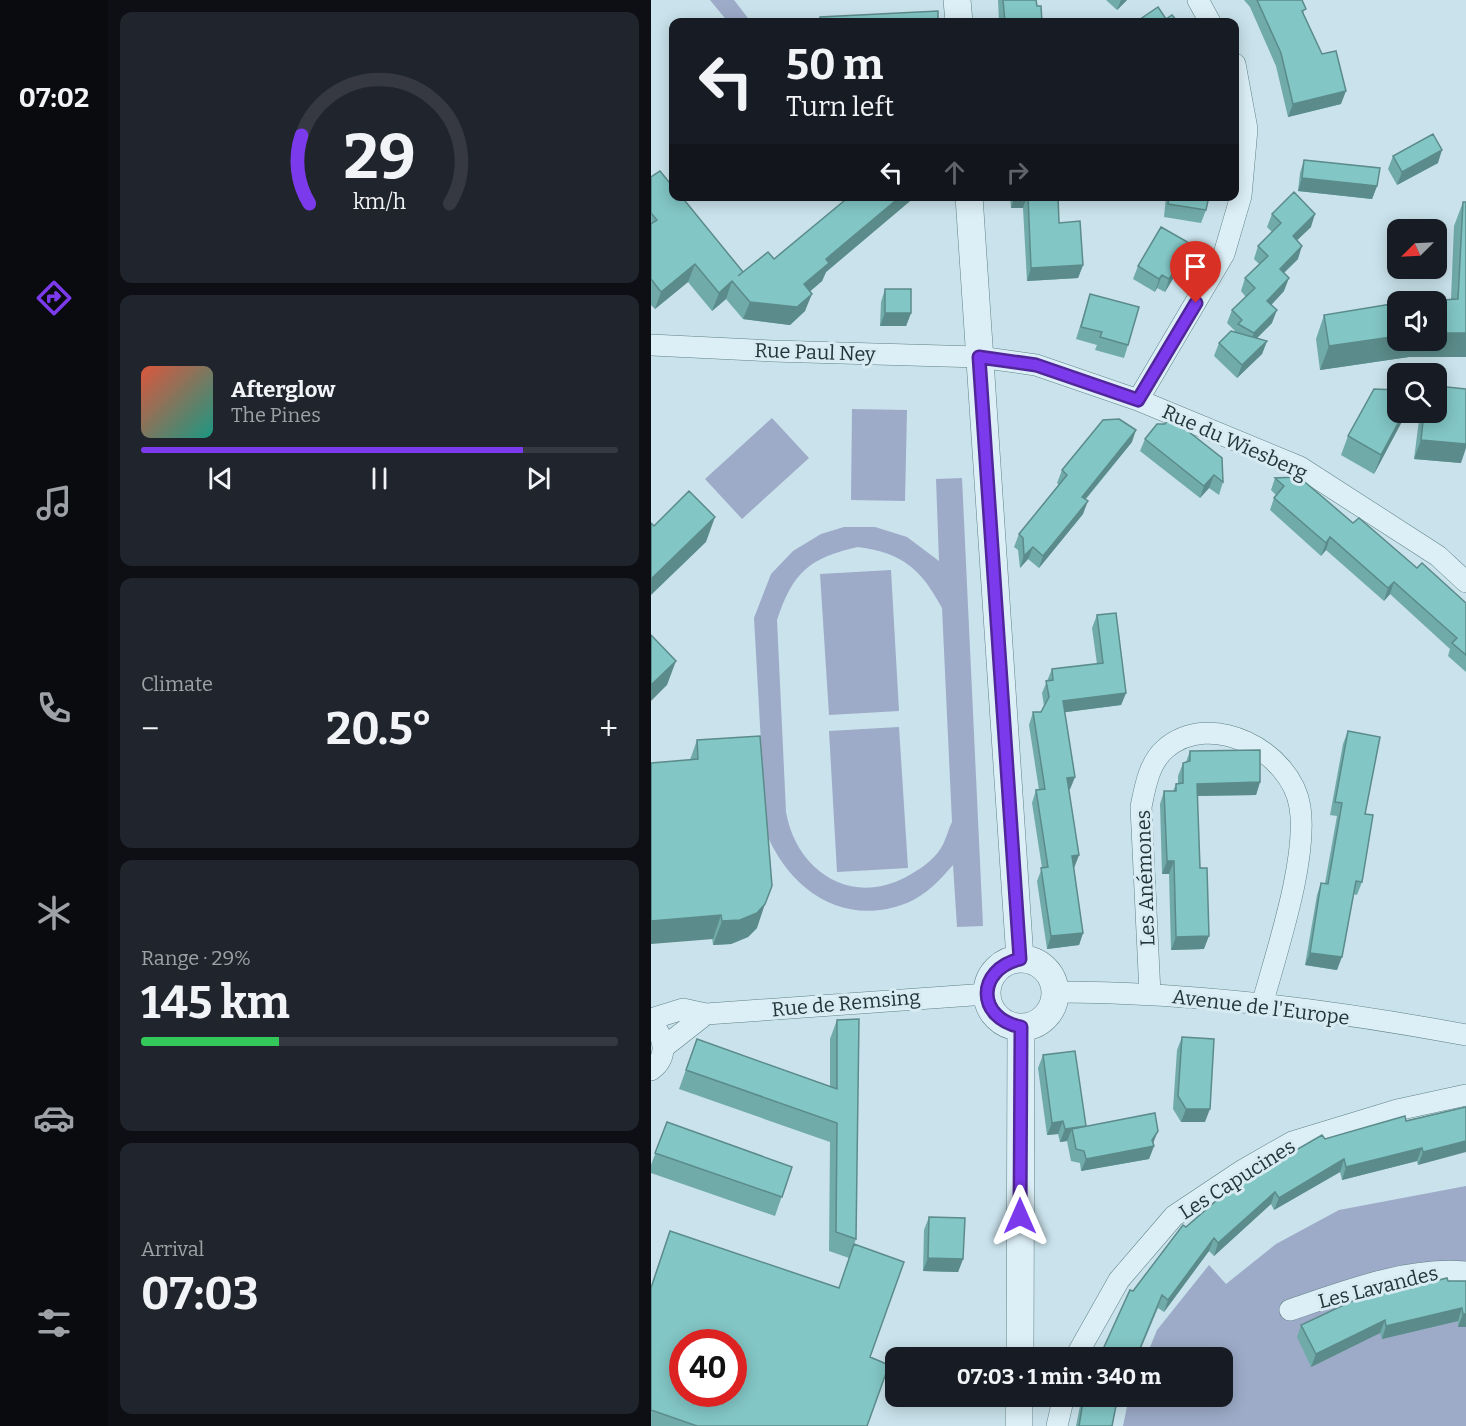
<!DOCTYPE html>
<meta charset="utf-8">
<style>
:root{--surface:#171b24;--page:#20242c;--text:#f1f3f6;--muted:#9ea1a6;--line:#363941;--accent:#7c3aed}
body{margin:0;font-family:Bitter,serif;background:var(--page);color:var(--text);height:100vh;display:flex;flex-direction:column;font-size:22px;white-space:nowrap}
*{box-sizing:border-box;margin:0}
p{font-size:20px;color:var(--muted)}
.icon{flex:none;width:33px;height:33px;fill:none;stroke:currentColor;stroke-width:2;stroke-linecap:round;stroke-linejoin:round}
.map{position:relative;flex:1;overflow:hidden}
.drawer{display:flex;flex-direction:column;gap:12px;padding:12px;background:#0d0f14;width:543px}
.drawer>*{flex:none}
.hud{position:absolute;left:18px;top:18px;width:570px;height:183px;border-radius:12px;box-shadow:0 3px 15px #0003;background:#171b24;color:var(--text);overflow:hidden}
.needle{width:39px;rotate:246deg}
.tools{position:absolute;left:736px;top:219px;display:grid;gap:12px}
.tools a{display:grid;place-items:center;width:60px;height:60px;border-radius:12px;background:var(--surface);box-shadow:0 3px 15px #0003;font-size:30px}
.speed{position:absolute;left:18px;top:1329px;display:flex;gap:12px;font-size:30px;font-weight:700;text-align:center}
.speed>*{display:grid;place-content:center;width:78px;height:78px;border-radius:50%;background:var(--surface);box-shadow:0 3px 15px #0003;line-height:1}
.speed .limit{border:9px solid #d22;background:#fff;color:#111}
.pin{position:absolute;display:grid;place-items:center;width:51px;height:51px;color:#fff;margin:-62px -26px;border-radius:50% 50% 50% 0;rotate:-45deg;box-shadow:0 0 6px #0007}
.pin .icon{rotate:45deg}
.me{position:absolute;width:66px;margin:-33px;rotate:0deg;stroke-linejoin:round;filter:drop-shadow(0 0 4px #0008)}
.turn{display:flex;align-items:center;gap:21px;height:126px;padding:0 18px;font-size:27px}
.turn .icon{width:78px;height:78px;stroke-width:2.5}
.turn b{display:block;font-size:42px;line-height:51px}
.lanes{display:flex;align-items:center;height:57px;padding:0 18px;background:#0003;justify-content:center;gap:30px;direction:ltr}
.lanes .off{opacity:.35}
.big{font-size:45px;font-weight:700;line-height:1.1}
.drawer .widget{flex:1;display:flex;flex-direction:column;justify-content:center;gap:9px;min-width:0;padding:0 21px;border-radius:12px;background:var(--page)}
.drawer .dial{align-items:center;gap:0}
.dial svg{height:156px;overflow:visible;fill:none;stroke:var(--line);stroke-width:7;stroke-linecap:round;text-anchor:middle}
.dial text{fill:var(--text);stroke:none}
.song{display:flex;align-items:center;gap:18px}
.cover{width:72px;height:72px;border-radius:9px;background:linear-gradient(135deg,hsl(10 70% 55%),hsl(170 70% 35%))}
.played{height:6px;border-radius:3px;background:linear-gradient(90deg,var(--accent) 80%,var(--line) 80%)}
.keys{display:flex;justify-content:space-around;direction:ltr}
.heat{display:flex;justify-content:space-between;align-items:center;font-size:33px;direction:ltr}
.charge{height:9px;border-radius:4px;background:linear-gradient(90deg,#34c759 29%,var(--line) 0)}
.trip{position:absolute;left:234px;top:1347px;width:348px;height:60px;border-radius:12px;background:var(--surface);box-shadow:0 3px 15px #0003;font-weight:700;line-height:60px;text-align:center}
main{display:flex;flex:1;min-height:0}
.dock{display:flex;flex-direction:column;width:108px;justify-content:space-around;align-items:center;background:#090b0e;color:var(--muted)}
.dock .icon{width:42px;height:42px}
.dock .on{color:var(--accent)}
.dock b{font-size:27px;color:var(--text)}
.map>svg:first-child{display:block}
.green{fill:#9dabc8;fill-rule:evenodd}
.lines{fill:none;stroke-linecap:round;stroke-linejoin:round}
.minor-casing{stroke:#5f8286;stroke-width:22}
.tertiary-casing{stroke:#5f8286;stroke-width:28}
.minor{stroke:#dceff6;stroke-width:21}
.tertiary{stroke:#dceff6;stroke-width:27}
.wall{fill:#70aaa9}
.shaded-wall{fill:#5b8b8a}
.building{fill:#82c6c5;stroke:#5b8b8a;stroke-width:1.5;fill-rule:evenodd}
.route-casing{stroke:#51269a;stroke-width:15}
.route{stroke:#7c3aed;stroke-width:10}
.labels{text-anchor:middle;stroke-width:6;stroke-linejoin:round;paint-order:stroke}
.street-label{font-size:20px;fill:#213638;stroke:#d8ebf3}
</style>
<main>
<nav class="dock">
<b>07:02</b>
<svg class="icon on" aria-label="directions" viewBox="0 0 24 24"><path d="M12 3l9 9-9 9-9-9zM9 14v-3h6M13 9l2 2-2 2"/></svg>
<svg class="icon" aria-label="music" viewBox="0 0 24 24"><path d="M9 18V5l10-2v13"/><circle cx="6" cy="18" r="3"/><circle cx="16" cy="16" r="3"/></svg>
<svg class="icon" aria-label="phone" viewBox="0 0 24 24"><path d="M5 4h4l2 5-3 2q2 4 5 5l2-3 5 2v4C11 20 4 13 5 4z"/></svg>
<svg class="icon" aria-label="climate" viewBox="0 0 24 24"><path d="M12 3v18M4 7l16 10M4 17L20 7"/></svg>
<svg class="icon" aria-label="car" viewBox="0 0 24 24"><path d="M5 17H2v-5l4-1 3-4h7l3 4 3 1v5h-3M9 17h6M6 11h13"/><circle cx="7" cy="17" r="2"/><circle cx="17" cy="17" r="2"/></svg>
<svg class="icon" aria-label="filters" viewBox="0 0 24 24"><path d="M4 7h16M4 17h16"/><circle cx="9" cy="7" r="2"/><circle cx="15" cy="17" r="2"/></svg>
</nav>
<section class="drawer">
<div class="widget dial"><svg viewBox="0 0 100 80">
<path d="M14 69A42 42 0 1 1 86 69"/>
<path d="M14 69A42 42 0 0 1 10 34" stroke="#7c3aed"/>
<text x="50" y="56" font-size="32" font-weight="700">29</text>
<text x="50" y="72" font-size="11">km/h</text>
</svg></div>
<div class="widget">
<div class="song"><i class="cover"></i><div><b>Afterglow</b><p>The Pines</p></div></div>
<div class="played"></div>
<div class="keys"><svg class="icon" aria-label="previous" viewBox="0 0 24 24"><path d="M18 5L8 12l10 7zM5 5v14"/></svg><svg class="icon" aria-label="pause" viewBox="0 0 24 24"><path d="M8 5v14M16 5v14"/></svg><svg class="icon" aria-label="next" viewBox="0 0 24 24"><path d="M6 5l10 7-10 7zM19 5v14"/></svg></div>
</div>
<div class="widget"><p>Climate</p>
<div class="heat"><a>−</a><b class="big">20.5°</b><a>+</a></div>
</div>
<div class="widget"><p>Range · 29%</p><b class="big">145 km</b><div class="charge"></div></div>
<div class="widget"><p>Arrival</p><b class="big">07:03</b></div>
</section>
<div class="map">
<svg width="815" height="1426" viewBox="0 0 815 1426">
<rect width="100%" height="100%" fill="#c9e2eb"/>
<path class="green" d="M59,0H83L100,22H77Z
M201,409L256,410L254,501L200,500Z
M121,418L158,458L91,519L54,479Z
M311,478L332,926L306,927L302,865C289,880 275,895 256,903C193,928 138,890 115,832L103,618L120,574L142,551L170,534L193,527H224L256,537L288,561L285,479ZM207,547C252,553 270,569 291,608L301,822C297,830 295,840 290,848C282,861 268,870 255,877C199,907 145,870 135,812L126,620C142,572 158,558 207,547Z
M240,570L248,711L178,715L169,574Z
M248,727L257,868L186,872L178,731Z
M815,1186V1426H472L478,1397L572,1396V1358L495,1357L506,1330L558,1265L575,1284L625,1244L688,1210Z"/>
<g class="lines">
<defs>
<path id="minor" d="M547,0L559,22
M0,345L121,351L328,357L385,365L487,400L649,467L787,556L815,582
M487,400L573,254L590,196L596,129L584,64
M404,992C539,992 682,1010 815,1035
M499,994L490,807C494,787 498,763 514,749C560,709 640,751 649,807C657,860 625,953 611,1005
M0,1019L32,1009L55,1014L336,994
M0,1024C15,1037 17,1058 0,1070
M13,1047L55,1014
M639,1310C695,1291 756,1267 815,1272
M424,1358L468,1280L523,1216L592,1170L641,1142L746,1110L815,1095
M406,1426L413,1396"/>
<path id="tertiary" d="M306,0L308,22
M318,196L369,959
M336 993a34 34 0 1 1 68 0a34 34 0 1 1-68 0Z
M369,1358L370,1027
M368,1426V1396"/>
</defs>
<use href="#minor" class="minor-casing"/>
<use href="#tertiary" class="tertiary-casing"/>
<use href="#minor" class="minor"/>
<use href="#tertiary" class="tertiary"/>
</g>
<path class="wall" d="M347,0H385L386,6L391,22H348Z
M455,0H476L466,10Z
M593,0H651L653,15L690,104L637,117L625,66L599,7Z
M742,156L787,163L746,185L737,169Z
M653,160L726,186L721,199L647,191L649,173Z
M0,177L92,272L123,259L199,196H265L175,272L171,281L159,291L154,311L139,325L92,319L75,299L61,311L37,282L4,309L0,305Z
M359,196H407L408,223L432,265L427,278L376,281L372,208H360Z
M515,196H558L555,210L550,223L513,217Z
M812,202H815V357H758L669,370L665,339L673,315L800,299L803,226Z
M621,214L660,227L646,240L647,259L633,273V291L620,305L621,323L606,338L616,341L611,354L586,378L563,356L568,343L584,332V331L576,323L581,310L595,297L590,291L594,278L608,264L603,259L607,246L621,232L616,227Z
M535,257L514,292L506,288L504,292L482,279L487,266Z
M234,289L260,313L255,326H229L230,302Z
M439,294L477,345L473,358L444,350L446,345L425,339Z
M747,412H756L723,474L690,455L697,436Z
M769,412H786L810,463L763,459Z
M506,424L572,482L568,495L558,488L549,498L489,451L494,439Z
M481,442L435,499L432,514L388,568L377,559L369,568L367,550L363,547L368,534L408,485L406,483L411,470Z
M624,478L702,523L815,603V672L797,656L799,649L739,594L733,601L675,550L670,556L619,510L623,498L625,495L620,490Z
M446,615L475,693L470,705L414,712L424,777L419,789L418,790L428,855L423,868L432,933L428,945L396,949L386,881L391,868L381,803L385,790H388L378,725L382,712H390L393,706L391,693L401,669L446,664L441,628Z
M697,731L714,814L711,882L706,895L702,894L686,970L654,965L666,895L670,883H674L686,816L679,815L692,744Z
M46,740L106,928L97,937L80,944L62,945L39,760Z
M539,751L609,782L605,795L546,796L553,949L520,950L518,874H511L509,804L513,791H522L525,784L527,783V776L532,763L535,762Z
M186,1020L205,1239L198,1258L178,1251L179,1142L28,1089L46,1039L179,1086V1039Z
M531,1037L554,1122H530L522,1109L526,1050Z
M392,1055L434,1126L502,1144L503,1146L498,1159L430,1171L429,1163L420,1161L416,1141L409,1142L407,1134L396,1135L387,1068Z
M815,1107L767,1165L766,1161L691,1180L689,1172L623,1210L620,1204L563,1256L558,1251L513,1312L507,1308L486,1358H448L482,1291L535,1227L600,1176L674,1139Z
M16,1122L141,1167L124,1216L0,1173V1165Z
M278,1217L312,1259L307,1272L272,1271L273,1230Z
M19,1231L219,1357L216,1426H0V1286Z
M797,1281H815V1327H807V1321L731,1339L729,1333L660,1367L646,1337L650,1325L715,1298Z
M431,1396H467L461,1426H425Z"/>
<path class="shaded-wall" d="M470,0H476L466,10Z
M695,91L690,104L637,117L642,104Z
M791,150L787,163L746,185L751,172Z
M651,178L726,186L721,199L647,191Z
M250,196H265L175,272L171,281L147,302L153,284L175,259Z
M364,196H376L372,208H360Z
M664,214L660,227L637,249L642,236Z
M540,244L535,257L514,292L518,279Z
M651,246L647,259L624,281L629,269Z
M44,264L37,282L4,309L10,292Z
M432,265L427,278L376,281L380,268Z
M511,275L506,288L504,292L508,279Z
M638,278L633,291L612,314L616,301Z
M81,281L75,299L61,311L68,293Z
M161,294L154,311L139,325L92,319L99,302Z
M626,310L621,323L598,346L603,333Z
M234,313H260L255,326H229Z
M786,333H815V357H758L669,370L678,346L747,336V340H786Z
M616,341L611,354L586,378L591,365Z
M753,412H756L723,474L730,455Z
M485,430L481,442L426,509L431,497Z
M770,440L815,444V448L810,463L763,459Z
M563,475L558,488L549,498L553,486Z
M437,501L432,514L388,568L392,556Z
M64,517L55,542L0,595V579Z
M679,537L675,550L670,556L675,543Z
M382,547L377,559L369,568L373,556Z
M743,582L739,594L733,601L737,588Z
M25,661L16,685L0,701V685Z
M475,693L470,705L408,713L412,701Z
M424,777L419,789L412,791L416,778Z
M609,782L605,795L541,796L546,784Z
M428,855L423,868L416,869L421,856Z
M516,861H523L518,874H511Z
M114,904L106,928L97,937L80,944L62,945L71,921Z
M70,915L62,939L0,944V921Z
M432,933L428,945L396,949L400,936Z
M558,936L553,949L520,950L525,937Z
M659,953L691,957L686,970L654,965Z
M535,1109H559L554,1122H530Z
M412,1121L407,1134L396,1135L401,1123Z
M435,1126L421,1129L416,1141L409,1142L414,1129Z
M507,1131L501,1146H503L498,1159L430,1171L435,1159L501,1140Z
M815,1141V1152L767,1165L772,1152Z
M771,1148L766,1161L691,1180L695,1167Z
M693,1159L689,1172L623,1210L628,1198Z
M624,1192L620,1204L563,1256L567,1243Z
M563,1238L558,1251L513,1312L517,1300Z
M277,1258L312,1259L307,1272L272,1271Z
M811,1308L807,1321L731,1339L735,1326Z
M812,1314H815V1327H807Z
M734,1320L729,1333L660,1367L665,1354Z"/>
<path class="building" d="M352,0H385L386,6H390L391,22H354Z
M606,0H651L655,9L651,11L671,54L685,51L695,91L642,104L630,53Z
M507,7L515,19L521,15L527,22H485Z
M287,11V22H169V17Z
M782,134L791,150L751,172L742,156Z
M653,160L729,168L726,186L651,178Z
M9,171L22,187V196H30L92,272L87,276L117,252L123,259L199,196H250L175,259L178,263L153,284L161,294L146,307L99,302L81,281L68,293L44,264L10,292L0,279V224L6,220L0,213V177Z
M643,192L664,214L642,236L651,246L629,269L638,278L616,301L626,310L603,333L587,324L591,320L581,310L604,288L594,278L617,256L607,246L630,223L621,214Z
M377,196H407L408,223L429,221L432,265L380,268Z
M518,196H558L555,210L517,204Z
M812,202H815V333H786V302H759L807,299Z
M510,227L540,244L518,279L511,275L508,279L487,266Z
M234,289H260V313H234Z
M439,294L488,307L477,345L449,337L451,332L430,327Z
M747,303V336L678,346L673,315Z
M580,331L616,341L591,365L568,343Z
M786,386L815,389V444L770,440L773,412H786Z
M723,389L747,390V412H753L730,455L697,436Z
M519,417L571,458L572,482L563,475L553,486L494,439L506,424H514Z
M468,419L485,430L431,497L437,501L392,556L382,547L373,556L372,538L368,534L416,475L411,470L452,420Z
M648,477L702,523L708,518L766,568L771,563L815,603V655L801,643L806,638L743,582L737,588L679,537L675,543L623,498L633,486L624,478Z
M38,491L64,517L0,579V523L3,526Z
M465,613L475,693L412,701L424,777L416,778L428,855L421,856L432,933L400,936L390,868L397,867L385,790L394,789L382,712H390L398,697L395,681L402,680L401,669L452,663L446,615Z
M0,635L25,661L0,685Z
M697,731L729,737L714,814L722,815L711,882L705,881L691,957L659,953L670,883L677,884L691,803L684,802Z
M109,736L121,886L114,904L106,913L89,920L71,921L70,915L0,921V763L47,759L46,740Z
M609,750V782L546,784L549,868H556L558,936L525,937L523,861H516L513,791H525V784L532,783V763L539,761V751Z
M208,1019L205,1239L185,1232L186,1123L35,1070L46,1039L186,1089V1020Z
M531,1037L563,1039L559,1109H535L527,1096Z
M424,1051L435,1126L414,1129L412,1121L401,1123L392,1055Z
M815,1107V1141L772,1152L771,1148L695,1167L693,1159L628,1198L624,1192L567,1243L563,1238L517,1300L511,1295L485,1358H448L479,1290L482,1291L532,1225L535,1227L597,1173L600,1176L671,1135L674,1139L754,1116L755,1121Z
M504,1113L507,1131L501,1140L503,1146L435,1159L433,1151L425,1149L421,1129Z
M16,1122L141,1167L131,1197L4,1153Z
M278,1217L314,1218L312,1259L277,1258Z
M19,1231L188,1288L203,1244L253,1262L219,1357L238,1365L216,1426H46L0,1410V1288ZM32,1342H82V1394H32Z
M796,1278L797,1281H815V1314H812L811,1308L735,1326L734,1320L665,1354L650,1325L714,1295L715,1298Z
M433,1396H467L461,1426H428Z"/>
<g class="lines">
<defs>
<path id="route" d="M369,1216L370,1027C325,1018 325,970 369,959L328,357L385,365L487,400L545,303"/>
</defs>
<use href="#route" class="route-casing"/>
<use href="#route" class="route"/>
</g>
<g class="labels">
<g class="street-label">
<text transform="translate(164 352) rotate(2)" y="7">Rue Paul Ney</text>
<text transform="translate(584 442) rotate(24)" y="7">Rue du Wiesberg</text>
<text transform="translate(494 878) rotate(-92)" y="7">Les Anémones</text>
<text transform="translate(195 1003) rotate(-5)" y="7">Rue de Remsing</text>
<text transform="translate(610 1007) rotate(7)" y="7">Avenue de l'Europe</text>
<text transform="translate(586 1179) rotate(-32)" y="7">Les Capucines</text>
<text transform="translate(727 1287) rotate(-14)" y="7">Les Lavandes</text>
</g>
</g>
</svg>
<div class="tools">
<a><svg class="needle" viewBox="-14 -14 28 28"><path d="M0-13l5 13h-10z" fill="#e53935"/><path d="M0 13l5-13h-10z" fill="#9ea1a6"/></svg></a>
<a><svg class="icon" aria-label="sound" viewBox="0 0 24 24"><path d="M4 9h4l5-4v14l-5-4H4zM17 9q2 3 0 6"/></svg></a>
<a><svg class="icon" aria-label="search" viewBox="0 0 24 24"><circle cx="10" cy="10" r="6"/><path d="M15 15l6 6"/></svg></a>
</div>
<div class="speed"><div class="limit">40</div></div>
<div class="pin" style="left:545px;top:303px;background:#d93025"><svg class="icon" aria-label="arrive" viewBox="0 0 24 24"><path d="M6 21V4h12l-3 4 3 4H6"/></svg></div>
<svg class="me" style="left:369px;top:1216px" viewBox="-20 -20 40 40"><path d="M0-17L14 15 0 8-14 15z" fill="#7c3aed" stroke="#fff" stroke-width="4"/></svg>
<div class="trip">07:03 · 1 min · 340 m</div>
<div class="hud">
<div class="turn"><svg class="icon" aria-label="left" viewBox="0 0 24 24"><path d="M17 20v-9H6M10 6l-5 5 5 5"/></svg><div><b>50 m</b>Turn left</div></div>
<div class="lanes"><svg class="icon" aria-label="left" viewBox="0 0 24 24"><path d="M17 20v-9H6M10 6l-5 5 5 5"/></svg><svg class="icon off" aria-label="ahead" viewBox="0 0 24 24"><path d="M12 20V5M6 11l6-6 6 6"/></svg><svg class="icon off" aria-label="right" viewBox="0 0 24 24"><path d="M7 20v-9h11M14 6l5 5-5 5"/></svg></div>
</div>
</div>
</main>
